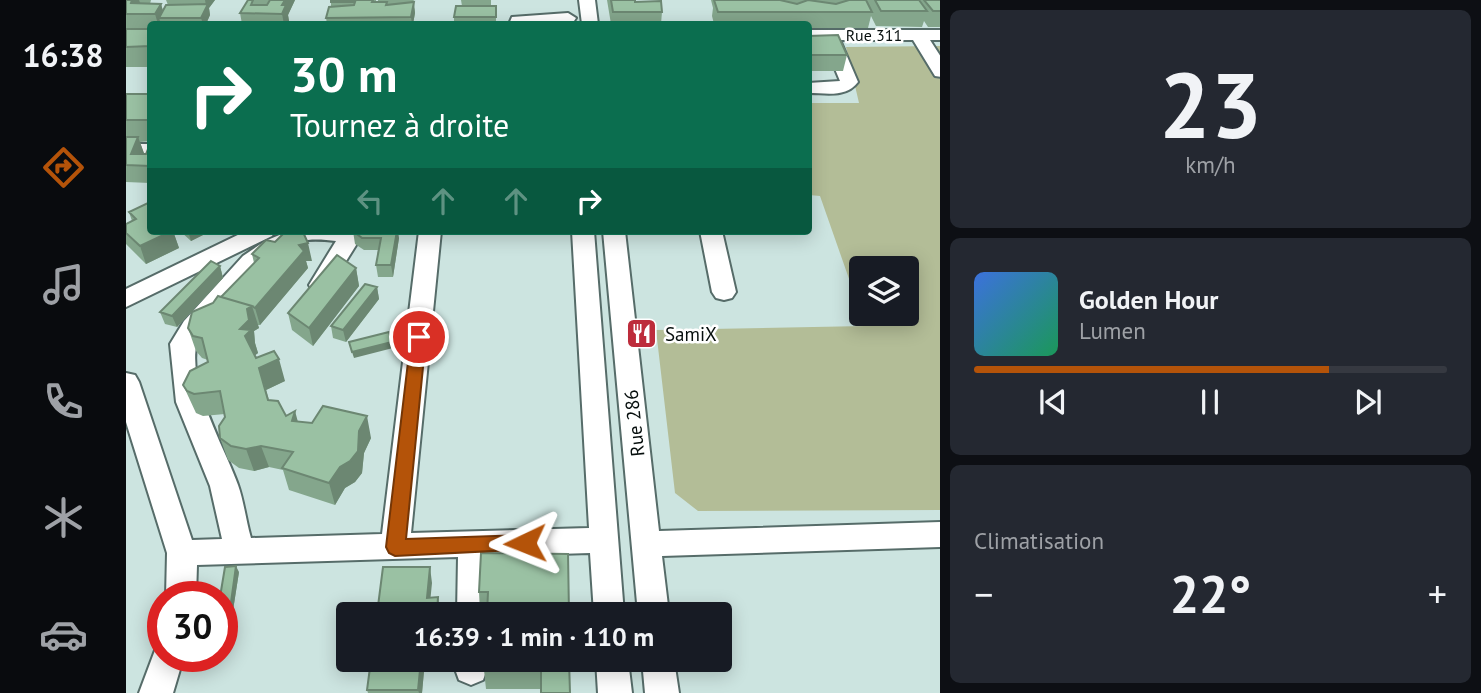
<!DOCTYPE html>
<html lang="fr">
<meta charset="utf-8">
<style>
:root{--surface:#171b24;--page:#242831;--text:#f1f3f6;--muted:#9ea1a6;--line:#363941;--accent:#b45309}
body{margin:0;font-family:"PT Sans",sans-serif;background:var(--page);color:var(--text);height:100vh;display:flex;flex-direction:column;font-size:26px;white-space:nowrap}
*{box-sizing:border-box;margin:0}
p{font-size:23px;color:var(--muted)}
.icon{flex:none;width:38px;height:38px;fill:none;stroke:currentColor;stroke-width:2;stroke-linecap:round;stroke-linejoin:round}
.map{position:relative;flex:1;overflow:hidden}
.panel{display:flex;flex-direction:column;gap:10px;padding:10px;background:#0d0f14;width:541px}
.panel>*{flex:none}
.banner{position:absolute;left:21px;top:21px;width:665px;height:214px;border-radius:7px;box-shadow:0 4px 18px #0003;background:#0b6e4f;color:#fff;overflow:hidden}
.fabs{position:absolute;left:723px;top:256px;display:grid;gap:14px}
.fabs a{display:grid;place-items:center;width:70px;height:70px;border-radius:7px;background:var(--surface);box-shadow:0 4px 18px #0003;font-size:35px}
.speed{position:absolute;left:21px;top:581px;display:flex;gap:14px;font-size:35px;font-weight:700;text-align:center}
.speed>*{display:grid;place-content:center;width:91px;height:91px;border-radius:50%;background:var(--surface);box-shadow:0 4px 18px #0003;line-height:1}
.speed .limit{border:10px solid #d22;background:#fff;color:#111}
.pin{position:absolute;display:grid;place-items:center;width:60px;height:60px;color:#fff;margin:-30px;border:4px solid #fff;border-radius:50%;box-shadow:0 2px 7px #0007}
.me{position:absolute;width:77px;margin:-38px;rotate:268deg;stroke-linejoin:round;filter:drop-shadow(0 0 5px #0008)}
.turn{display:flex;align-items:center;gap:24px;height:147px;padding:0 28px;font-size:32px}
.turn .icon{width:91px;height:91px;stroke-width:2.5}
.turn b{display:block;font-size:49px;line-height:60px}
.lanes{display:flex;align-items:center;height:66px;padding:0 28px;background:#0003;justify-content:center;gap:35px;direction:ltr}
.lanes .off{opacity:.35}
.big{font-size:52px;font-weight:600;line-height:1.1}
.panel .tile{flex:1;display:flex;flex-direction:column;justify-content:center;gap:10px;min-width:0;padding:0 24px;border-radius:10px;background:var(--page)}
.panel .dial{align-items:center;gap:0}
.dial b{font-size:91px;line-height:1}
.song{display:flex;align-items:center;gap:21px}
.cover{width:84px;height:84px;border-radius:10px;background:linear-gradient(135deg,hsl(220 70% 55%),hsl(150 70% 35%))}
.played{height:7px;border-radius:4px;background:linear-gradient(90deg,var(--accent) 75%,var(--line) 75%)}
.keys{display:flex;justify-content:space-around;direction:ltr}
.heat{display:flex;justify-content:space-between;align-items:center;font-size:38px;direction:ltr}
.trip{position:absolute;left:210px;top:602px;width:396px;height:70px;border-radius:7px;background:var(--surface);box-shadow:0 4px 18px #0003;font-weight:600;line-height:70px;text-align:center}
main{display:flex;flex:1;min-height:0}
.dock{display:flex;flex-direction:column;width:126px;justify-content:space-around;align-items:center;background:#090b0e;color:var(--muted)}
.dock .icon{width:49px;height:49px}
.dock .current{color:var(--accent)}
.dock b{font-size:32px;color:var(--text)}
.map>svg:first-child{display:block}
.green{fill:#b3bd97}
.lines{fill:none;stroke-linecap:round;stroke-linejoin:round}
.minor-casing{stroke:#566c69;stroke-width:4}
.minor{fill:#fff;fill-rule:evenodd}
.wall{fill:#84a68c}
.shaded-wall{fill:#6c8772}
.building{fill:#9ac1a3;stroke:#6c8772;stroke-width:2}
.route{fill:#b45309;stroke:#753606;stroke-width:2}
.labels{text-anchor:middle;stroke-width:5;stroke-linejoin:round;paint-order:stroke}
.far-street-label{font-size:16px;fill:#060e0d;stroke:#fff}
.poi-label{font-size:19px;fill:#060e0d;stroke:#fff;text-anchor:start}
.street-label{font-size:19px;fill:#060e0d;stroke:#fff}
</style>
<main>
<nav class="dock">
<b>16:38</b>
<svg class="icon current" aria-label="directions" viewBox="0 0 24 24"><path d="M12 3l9 9-9 9-9-9zM9 14v-3h6M13 9l2 2-2 2"/></svg>
<svg class="icon" aria-label="music" viewBox="0 0 24 24"><path d="M9 18V5l10-2v13"/><circle cx="6" cy="18" r="3"/><circle cx="16" cy="16" r="3"/></svg>
<svg class="icon" aria-label="phone" viewBox="0 0 24 24"><path d="M5 4h4l2 5-3 2q2 4 5 5l2-3 5 2v4C11 20 4 13 5 4z"/></svg>
<svg class="icon" aria-label="climate" viewBox="0 0 24 24"><path d="M12 3v18M4 7l16 10M4 17L20 7"/></svg>
<svg class="icon" aria-label="car" viewBox="0 0 24 24"><path d="M5 17H2v-5l4-1 3-4h7l3 4 3 1v5h-3M9 17h6M6 11h13"/><circle cx="7" cy="17" r="2"/><circle cx="17" cy="17" r="2"/></svg>
</nav>
<div class="map">
<svg width="815" height="693" viewBox="0 0 815 693">
<rect width="100%" height="100%" fill="#cce4e0"/>
<path class="green" d="M814,46V510L572,511L549,493L530,330L739,326L735,313H780V268H735V313L694,196L683,195V103H733L720,47Z"/>
<g class="lines">
<defs>
<path id="minor" d="M453,0H469L472,24H456Z
M442,13L450,18L448,21L383,24L386,17Z
M682,30H815V40H804L815,57V77L809,76L787,40H714L732,82C720,98 701,93 682,93V83L714,81L697,40H682Z
M0,144H24V156H0Z
M120,231H149L146,236L0,307V289Z
M163,231H228L232,242L202,290L194,293L186,290L183,285L210,241C201,240 191,239 182,240C140,245 101,303 75,333C53,371 99,447 112,485C118,502 120,521 125,538L256,534L293,231H315L285,533L463,528L446,231H468L498,614H468L464,553L362,556L361,614H331L332,557L71,565L70,597H40L41,553L0,422V373L9,375L13,382L66,540L96,539L84,486L50,402L44,344L58,321L117,256L139,241Z
M477,231H499L533,531L815,522V547L536,556L543,614H512Z
M574,231H596L610,292L606,298L598,300L590,298L586,292Z
M37,643V656H58L47,693H13L31,645Z
M329,660H361V669L357,680L345,685L333,680L329,669Z
M470,660H502L506,693H472Z
M516,660H548L553,693H519Z"/>
</defs>
<use href="#minor" class="minor-casing"/>
<use href="#minor" class="minor"/>
</g>
<path class="wall" d="M0,0H25L24,4H35L37,11L42,5L40,0H89L83,8L84,15L80,24H24V67H0Z
M122,0H169L162,15L163,21L161,24H116L114,13Z
M205,0H250V2H252V0H288L287,2L289,13L287,24H201L200,18L205,7Z
M335,0H365V6H370V24H328V17L336,6Z
M481,0H509V2L536,12L535,24H485Z
M585,0H815V27H802L798,21L796,27L750,26L745,16L742,28H682V24H588L586,16L587,8Z
M682,36L721,55L717,71H682Z
M0,94H24V141L14,142L18,154H20L24,144V183L0,182Z
M3,212L24,231H47L53,248L20,264L0,244V224L6,221Z
M54,231H85L65,241Z
M227,231L273,238L267,277H252L250,265L252,250H238L229,244Z
M126,254L186,261H180L182,268L134,325H132L133,328L128,331L129,343L132,353L129,355L130,358L159,381L140,390L143,400L160,416L172,422L245,438L238,453L236,473L229,482L219,488L209,505L163,490L157,470L143,467L128,471L113,468L102,460L94,438L99,417V414L77,416L70,413L57,385L82,362V360L76,358L70,351L62,328L87,303L95,297L128,263Z
M94,266L97,278L51,327L39,324L34,312Z
M230,268L233,286L187,346L166,330L162,313Z
M251,287L253,299L220,342L207,338L205,326Z
M355,553L443,614L354,612L353,592Z
M113,572L105,623H96V597Z
M245,660H311L310,672L298,671L296,693H242L241,690Z
M443,660L415,689H360L358,670Z"/>
<path class="shaded-wall" d="M6,0H13L16,8L5,3Z
M79,0H89L83,8L84,15L80,24H77L75,18L80,6Z
M159,0H169L162,15L163,21L161,24H158L156,14V5Z
M288,2L289,13L287,24H286L285,17Z
M35,4L39,18H33L35,24H32L29,14Z
M12,137L18,153L13,166L5,154Z
M46,231H47L53,248L20,264L14,246Z
M62,231H85L65,241Z
M271,231H272L273,238L267,277L265,265Z
M182,243L186,261H180L182,268L134,325L129,308L173,245Z
M94,266L97,278L51,327L46,316Z
M230,268L233,286L187,346L183,328Z
M251,287L253,299L220,342L217,330Z
M126,306L133,328L128,331L129,343L132,353L126,358L114,329L121,309Z
M266,342L267,348L228,358L226,352Z
M153,359L159,381L140,390L133,368Z
M169,411L175,433L166,421Z
M241,416L245,438L238,453L236,473L229,482L219,488L209,505L203,483L214,467Z
M135,446L143,467L128,471L120,449Z
M110,566L113,572L105,623L103,617Z
M304,567L306,583L303,613L301,598Z
M312,597L314,614H311Z
M295,660H296L298,671L296,693H293L292,690Z
M308,660H311L310,672Z"/>
<path class="building" d="M0,0H6L5,3L35,4L29,14H0Z
M122,0H127L125,5H141L144,0H159L156,5H160L156,14L114,13Z
M205,0H247L246,2H261L260,5L288,2L285,17L200,18L203,7L228,5L229,2H205Z
M485,0H509V2L535,1L536,12H487Z
M588,0H654L671,4L682,0L710,4L723,0H740L746,12H592Z
M749,0H793L801,11H755Z
M798,0H815V11H807Z
M82,4L75,18H33L40,5Z
M330,6H370V17H328Z
M0,29H24V46L0,47Z
M712,35L721,55H682V36Z
M0,94H24V120H0Z
M0,137H12L5,154H20L24,144V166L0,165Z
M24,202V231H46L14,246L0,233V224L10,219L3,212Z
M160,231L177,232L182,243L173,245L178,251L129,308L126,306L95,297L133,258L126,254L140,240L149,242Z
M227,231H271L265,265H250L255,238H236Z
M211,255L230,268L183,328L162,313Z
M85,261L94,266L46,316L34,312Z
M239,284L251,287L217,330L205,326Z
M92,296L126,306L121,309L123,320L114,329L125,330L119,336L130,358L148,351L153,359L133,368L142,400L152,401L160,416L169,411L166,421L186,423L197,406L241,416L233,431L232,451L224,461L214,467L203,483L156,468L167,452L135,446L120,449L105,446L94,438L93,426L99,417L94,391L68,394L61,391L57,385L64,371L82,362L76,338L67,336L62,328L66,312L87,303Z
M263,332L266,342L226,352L223,342Z
M355,553L442,554L443,614H361L362,592H353Z
M110,566L103,617L96,618V597H94L99,567Z
M257,567H304L301,598L312,597L311,614H251Z
M245,660H295L292,690H241Z
M359,660H443L444,693H415V670H358Z"/>
<path class="route" d="M293,331L300,337L280,539L399,535L406,537L409,543L406,549L269,556L263,553L260,547L285,337Z"/>
<defs>
<symbol id="restaurant-square" viewBox="-11 -11 22 22"><rect x="-9" y="-9" width="18" height="18" rx="4" fill="#bd2c3b" stroke="#fff"/><path d="M-5-6h1v4h1v-4h1v4h1v-4h1v5L-1.5 .5V6h-2V.5L-5-1ZM5-6V6H3V1.5H1.5Q1.5-4 5-6Z" fill="#fff"/></symbol>
</defs>
<g fill-rule="evenodd">
<use href="#restaurant-square" x="498" y="316" width="35" height="35"/>
</g>
<g class="labels">
<g class="far-street-label">
<text x="748" y="41">Rue 311</text>
</g>
<g class="poi-label">
<text x="539" y="341">SamiX</text>
</g>
<g class="street-label">
<text transform="translate(508 423) rotate(-96)" y="7">Rue 286</text>
</g>
</g>
</svg>
<div class="fabs">
<a><svg class="icon" aria-label="layers" viewBox="0 0 24 24"><path d="M12 4l9 5-9 5-9-5zM3 14l9 5 9-5"/></svg></a>
</div>
<div class="speed"><div class="limit">30</div></div>
<div class="pin" style="left:293px;top:337px;background:#d93025"><svg class="icon" aria-label="arrive" viewBox="0 0 24 24"><path d="M6 21V4h12l-3 4 3 4H6"/></svg></div>
<svg class="me" style="left:399px;top:543px" viewBox="-20 -20 40 40"><path d="M0-17L14 15 0 8-14 15z" fill="#b45309" stroke="#fff" stroke-width="4"/></svg>
<div class="trip">16:39 · 1 min · 110 m</div>
<div class="banner">
<div class="turn"><svg class="icon" aria-label="right" viewBox="0 0 24 24"><path d="M7 20v-9h11M14 6l5 5-5 5"/></svg><div><b>30 m</b>Tournez à droite</div></div>
<div class="lanes"><svg class="icon off" aria-label="left" viewBox="0 0 24 24"><path d="M17 20v-9H6M10 6l-5 5 5 5"/></svg><svg class="icon off" aria-label="ahead" viewBox="0 0 24 24"><path d="M12 20V5M6 11l6-6 6 6"/></svg><svg class="icon off" aria-label="ahead" viewBox="0 0 24 24"><path d="M12 20V5M6 11l6-6 6 6"/></svg><svg class="icon" aria-label="right" viewBox="0 0 24 24"><path d="M7 20v-9h11M14 6l5 5-5 5"/></svg></div>
</div>
</div>
<section class="panel">
<div class="tile dial"><b>23</b><p>km/h</p></div>
<div class="tile">
<div class="song"><i class="cover"></i><div><b>Golden Hour</b><p>Lumen</p></div></div>
<div class="played"></div>
<div class="keys"><svg class="icon" aria-label="previous" viewBox="0 0 24 24"><path d="M18 5L8 12l10 7zM5 5v14"/></svg><svg class="icon" aria-label="pause" viewBox="0 0 24 24"><path d="M8 5v14M16 5v14"/></svg><svg class="icon" aria-label="next" viewBox="0 0 24 24"><path d="M6 5l10 7-10 7zM19 5v14"/></svg></div>
</div>
<div class="tile"><p>Climatisation</p>
<div class="heat"><a>−</a><b class="big">22°</b><a>+</a></div>
</div>
</section>
</main>
